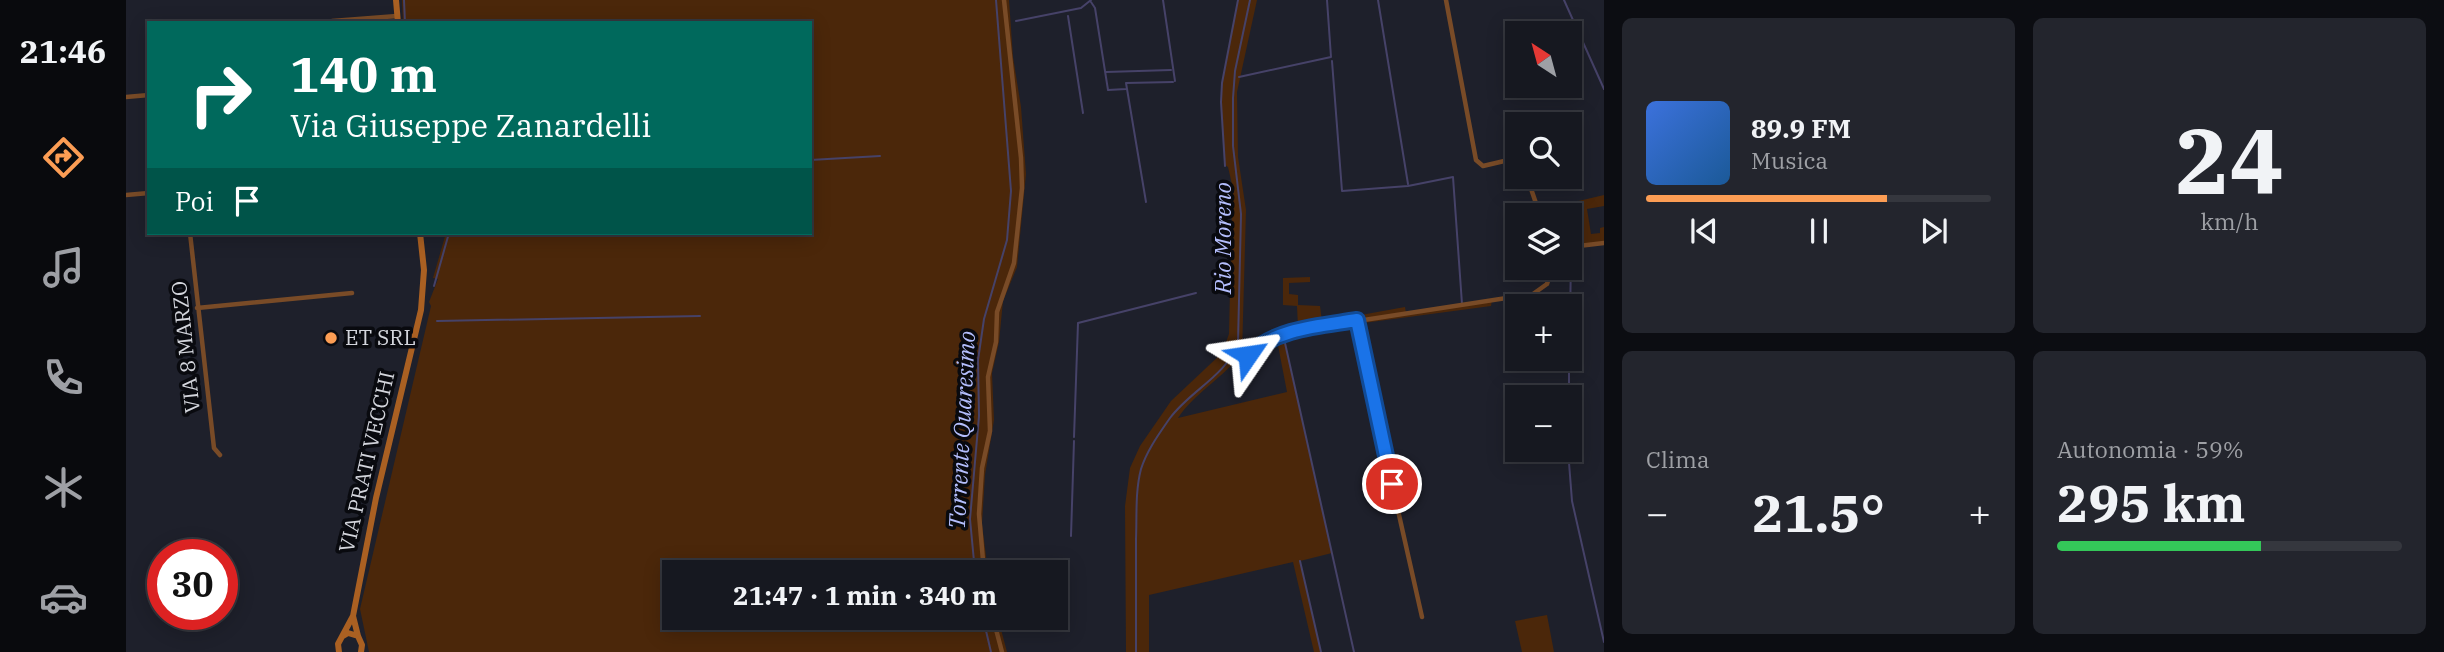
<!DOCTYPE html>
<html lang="it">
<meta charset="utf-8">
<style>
:root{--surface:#161820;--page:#23252d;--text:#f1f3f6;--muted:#9ea0a5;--line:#35373e;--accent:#fc9d54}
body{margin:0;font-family:"IBM Plex Serif",serif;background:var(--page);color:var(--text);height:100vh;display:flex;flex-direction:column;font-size:26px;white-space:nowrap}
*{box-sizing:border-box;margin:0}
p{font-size:23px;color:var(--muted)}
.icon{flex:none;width:38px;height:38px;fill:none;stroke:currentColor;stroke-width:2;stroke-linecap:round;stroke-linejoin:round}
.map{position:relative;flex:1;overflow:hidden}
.panel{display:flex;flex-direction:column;gap:18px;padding:18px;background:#0c0d12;width:840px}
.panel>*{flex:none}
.banner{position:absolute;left:21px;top:21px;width:665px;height:214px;border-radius:0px;box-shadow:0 4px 18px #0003,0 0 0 2px var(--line);background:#00695c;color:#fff;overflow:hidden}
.needle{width:46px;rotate:324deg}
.controls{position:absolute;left:1379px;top:21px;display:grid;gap:14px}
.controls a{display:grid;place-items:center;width:77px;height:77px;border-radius:0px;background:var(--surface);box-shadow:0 4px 18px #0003,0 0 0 2px var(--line);font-size:35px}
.speed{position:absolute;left:21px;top:539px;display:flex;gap:14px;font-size:35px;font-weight:700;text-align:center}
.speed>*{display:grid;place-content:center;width:91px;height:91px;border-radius:50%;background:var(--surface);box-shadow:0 4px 18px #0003,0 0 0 2px var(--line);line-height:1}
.speed .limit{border:10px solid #d22;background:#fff;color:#111}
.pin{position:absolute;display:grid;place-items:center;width:60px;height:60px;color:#fff;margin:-30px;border:4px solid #fff;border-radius:50%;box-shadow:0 2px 7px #0007}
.me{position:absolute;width:77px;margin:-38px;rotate:58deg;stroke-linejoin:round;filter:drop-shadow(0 0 5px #0008)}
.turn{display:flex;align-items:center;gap:24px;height:147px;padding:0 28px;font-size:32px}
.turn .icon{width:91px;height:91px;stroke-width:2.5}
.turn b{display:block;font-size:49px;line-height:60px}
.then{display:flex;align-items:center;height:66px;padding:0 28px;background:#0003;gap:14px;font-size:26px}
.big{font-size:52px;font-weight:700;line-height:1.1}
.panel .tile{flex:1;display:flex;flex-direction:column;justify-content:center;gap:10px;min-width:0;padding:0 24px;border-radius:10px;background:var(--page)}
.panel .dial{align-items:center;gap:0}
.dial b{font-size:91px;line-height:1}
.song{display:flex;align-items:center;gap:21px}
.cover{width:84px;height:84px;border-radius:10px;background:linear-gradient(135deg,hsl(220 70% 55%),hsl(210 70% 35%))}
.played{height:7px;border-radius:4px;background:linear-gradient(90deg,var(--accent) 70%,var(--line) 70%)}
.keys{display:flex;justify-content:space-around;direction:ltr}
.heat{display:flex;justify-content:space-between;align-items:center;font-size:38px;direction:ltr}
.charge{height:10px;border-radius:5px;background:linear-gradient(90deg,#34c759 59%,var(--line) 0)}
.panel .tiles{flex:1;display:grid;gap:18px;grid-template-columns:repeat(2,1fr)}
.trip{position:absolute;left:536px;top:560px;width:406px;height:70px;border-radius:0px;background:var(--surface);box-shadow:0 4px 18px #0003,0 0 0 2px var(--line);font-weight:700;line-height:70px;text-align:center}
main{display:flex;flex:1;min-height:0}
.dock{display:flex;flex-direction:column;width:126px;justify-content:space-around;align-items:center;background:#090a0d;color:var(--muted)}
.dock .icon{width:49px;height:49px}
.dock .selected{color:var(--accent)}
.dock b{font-size:32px;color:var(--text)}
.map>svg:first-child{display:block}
.green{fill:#4b270a}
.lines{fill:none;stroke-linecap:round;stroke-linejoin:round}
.stream{stroke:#464268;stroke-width:2}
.minor{stroke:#794b27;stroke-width:4.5}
.secondary{stroke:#aa6022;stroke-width:6}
.route-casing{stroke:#114b97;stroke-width:18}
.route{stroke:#1a73e8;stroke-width:12}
.poi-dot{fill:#fc9d54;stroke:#090a0f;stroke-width:2.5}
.labels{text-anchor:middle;stroke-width:7;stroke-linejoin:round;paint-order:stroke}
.poi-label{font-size:21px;fill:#d3d5dc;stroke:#090a0f;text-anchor:start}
.street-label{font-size:21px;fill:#d3d5dc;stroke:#090a0f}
.water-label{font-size:23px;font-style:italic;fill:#b4befd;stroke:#090a0f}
</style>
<main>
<nav class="dock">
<b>21:46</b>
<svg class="icon selected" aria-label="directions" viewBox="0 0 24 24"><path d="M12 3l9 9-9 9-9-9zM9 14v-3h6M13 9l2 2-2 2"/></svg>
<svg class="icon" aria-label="music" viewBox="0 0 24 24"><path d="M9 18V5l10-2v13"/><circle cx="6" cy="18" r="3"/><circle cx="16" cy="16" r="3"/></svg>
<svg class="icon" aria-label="phone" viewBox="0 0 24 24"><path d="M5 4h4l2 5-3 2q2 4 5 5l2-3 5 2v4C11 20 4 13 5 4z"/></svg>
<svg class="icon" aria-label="climate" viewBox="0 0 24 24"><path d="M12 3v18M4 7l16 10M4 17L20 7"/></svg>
<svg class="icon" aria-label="car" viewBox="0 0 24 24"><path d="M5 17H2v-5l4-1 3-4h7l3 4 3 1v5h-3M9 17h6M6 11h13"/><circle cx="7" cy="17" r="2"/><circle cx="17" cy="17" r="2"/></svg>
</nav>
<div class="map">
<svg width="1478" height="652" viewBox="0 0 1478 652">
<rect width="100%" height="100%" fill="#1e202b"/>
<path class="green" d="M276,0H883L887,57L895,107L900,174L891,267L877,301L873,342L866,373L868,420L859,475L856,524L862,572H548V618H872L881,652H243L234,609L305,306L303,302L312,279L307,278L320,233H684V23H277Z
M1112,0H1131L1111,92L1112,157L1120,210L1116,354C1097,377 1067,395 1052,418L1161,392L1150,335L1172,327L1171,306L1157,305V278L1184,277V282L1163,283V294L1172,295V305L1194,306L1196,322L1279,307L1280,313L1366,300L1365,306L1230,324L1171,337L1159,343L1206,553L1174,561L1195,652H1188L1167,562L1023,595V652H1000L999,506L1004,468L1014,446L1045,401L1096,353L1103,334L1106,205L1104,194L1108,193L1102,167L1099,165L1095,102L1096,83Z
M1478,195V206L1461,209L1465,234L1474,233V228L1478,227V243L1454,246L1444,203Z
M1421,615L1428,652H1396L1389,621Z"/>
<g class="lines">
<path class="stream" d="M278,0L279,23
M1037,0L1049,81
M1252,0L1282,184
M1438,0L1478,89
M965,2L969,8L982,90L1000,89
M942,16L957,113
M890,21L955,8L965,0
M1206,61L1216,191L1282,186L1327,177L1336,304
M980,72L1045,70
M1113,77L1205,57L1201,0
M684,160L754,156
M1099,166L1095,102L1096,83L1112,0
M1020,202L1000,83L1047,82
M308,286L323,233
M311,321L574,316
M1444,324L1445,254
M1159,343L1228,652
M1443,397V359
M948,437L952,323L1070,293
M1442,450L1446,501L1478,642
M945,536L948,441
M1174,561L1195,652
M849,572L844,519L853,416L852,360L858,319L881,240L885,191L870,0
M857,618L865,652
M1010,652C1010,614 1010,577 1010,539C1011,516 1009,492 1015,469C1021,450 1033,434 1044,418C1065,390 1100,376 1112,343L1115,214L1107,146V98L1109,71L1124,0"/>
<path class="minor" d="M1320,0L1350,160L1357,166L1391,158
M206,23V21L271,16
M23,60V63
M0,97L23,95
M1401,177L1414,215
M0,195L23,193
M64,233L88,448L94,455
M1444,247L1478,243
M71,308L226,293
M1231,320L1230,324L1296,617
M1117,363L1125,352L1136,345L1173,330L1407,294L1421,284L1426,268
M858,572L853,514L856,468L864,431L862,377L870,342L871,312L888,263L896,188L895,158L878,0
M867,618L876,652"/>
<path class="secondary" d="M270,0L272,23
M227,616L232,636
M217,636L222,633L232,636L236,645L235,652
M213,652L212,644L227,616L250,498L295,310L298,270L294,233"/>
</g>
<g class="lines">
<defs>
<path id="route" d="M1122,355C1151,328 1194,326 1231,320L1266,484"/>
</defs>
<use href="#route" class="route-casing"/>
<use href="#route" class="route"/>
</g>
<circle class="poi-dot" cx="205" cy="338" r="7"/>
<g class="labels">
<g class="poi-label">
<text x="219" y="345">ET SRL</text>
</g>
<g class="street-label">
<text transform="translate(60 347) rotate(-96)" y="7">VIA 8 MARZO</text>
<text transform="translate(241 462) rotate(-77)" y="7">VIA PRATI VECCHI</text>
</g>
<g class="water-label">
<text transform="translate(1097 238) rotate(-90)" y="8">Rio Moreno</text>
<text transform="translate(836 430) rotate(-87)" y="8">Torrente Quaresimo</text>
</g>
</g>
</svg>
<div class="controls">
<a><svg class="needle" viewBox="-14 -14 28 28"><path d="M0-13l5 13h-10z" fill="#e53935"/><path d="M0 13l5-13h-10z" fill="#9ea0a5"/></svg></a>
<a><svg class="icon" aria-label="search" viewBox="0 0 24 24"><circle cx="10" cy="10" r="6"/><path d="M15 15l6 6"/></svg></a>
<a><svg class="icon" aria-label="layers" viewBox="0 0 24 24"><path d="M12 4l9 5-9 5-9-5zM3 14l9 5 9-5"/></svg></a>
<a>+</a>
<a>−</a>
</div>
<div class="speed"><div class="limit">30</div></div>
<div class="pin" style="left:1266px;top:484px;background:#d93025"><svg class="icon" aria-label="arrive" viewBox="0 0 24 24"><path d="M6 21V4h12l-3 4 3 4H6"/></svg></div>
<svg class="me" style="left:1122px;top:355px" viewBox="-20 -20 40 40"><path d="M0-17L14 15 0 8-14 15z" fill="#1a73e8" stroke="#fff" stroke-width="4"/></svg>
<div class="trip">21:47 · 1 min · 340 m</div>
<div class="banner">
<div class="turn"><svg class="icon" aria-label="right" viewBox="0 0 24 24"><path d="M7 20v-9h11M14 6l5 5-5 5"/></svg><div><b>140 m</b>Via Giuseppe Zanardelli</div></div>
<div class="then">Poi<svg class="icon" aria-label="arrive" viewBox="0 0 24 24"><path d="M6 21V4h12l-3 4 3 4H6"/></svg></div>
</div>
</div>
<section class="panel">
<div class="tiles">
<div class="tile">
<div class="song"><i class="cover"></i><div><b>89.9 FM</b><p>Musica</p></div></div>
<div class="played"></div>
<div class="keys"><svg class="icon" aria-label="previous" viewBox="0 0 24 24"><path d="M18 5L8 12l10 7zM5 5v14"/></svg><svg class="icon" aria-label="pause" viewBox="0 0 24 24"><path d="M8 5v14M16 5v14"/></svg><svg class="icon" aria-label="next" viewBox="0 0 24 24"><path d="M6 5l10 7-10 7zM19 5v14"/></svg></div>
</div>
<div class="tile dial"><b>24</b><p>km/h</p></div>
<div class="tile"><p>Clima</p>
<div class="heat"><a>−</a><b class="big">21.5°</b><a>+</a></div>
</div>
<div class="tile"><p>Autonomia · 59%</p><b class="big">295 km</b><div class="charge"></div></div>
</div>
</section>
</main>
